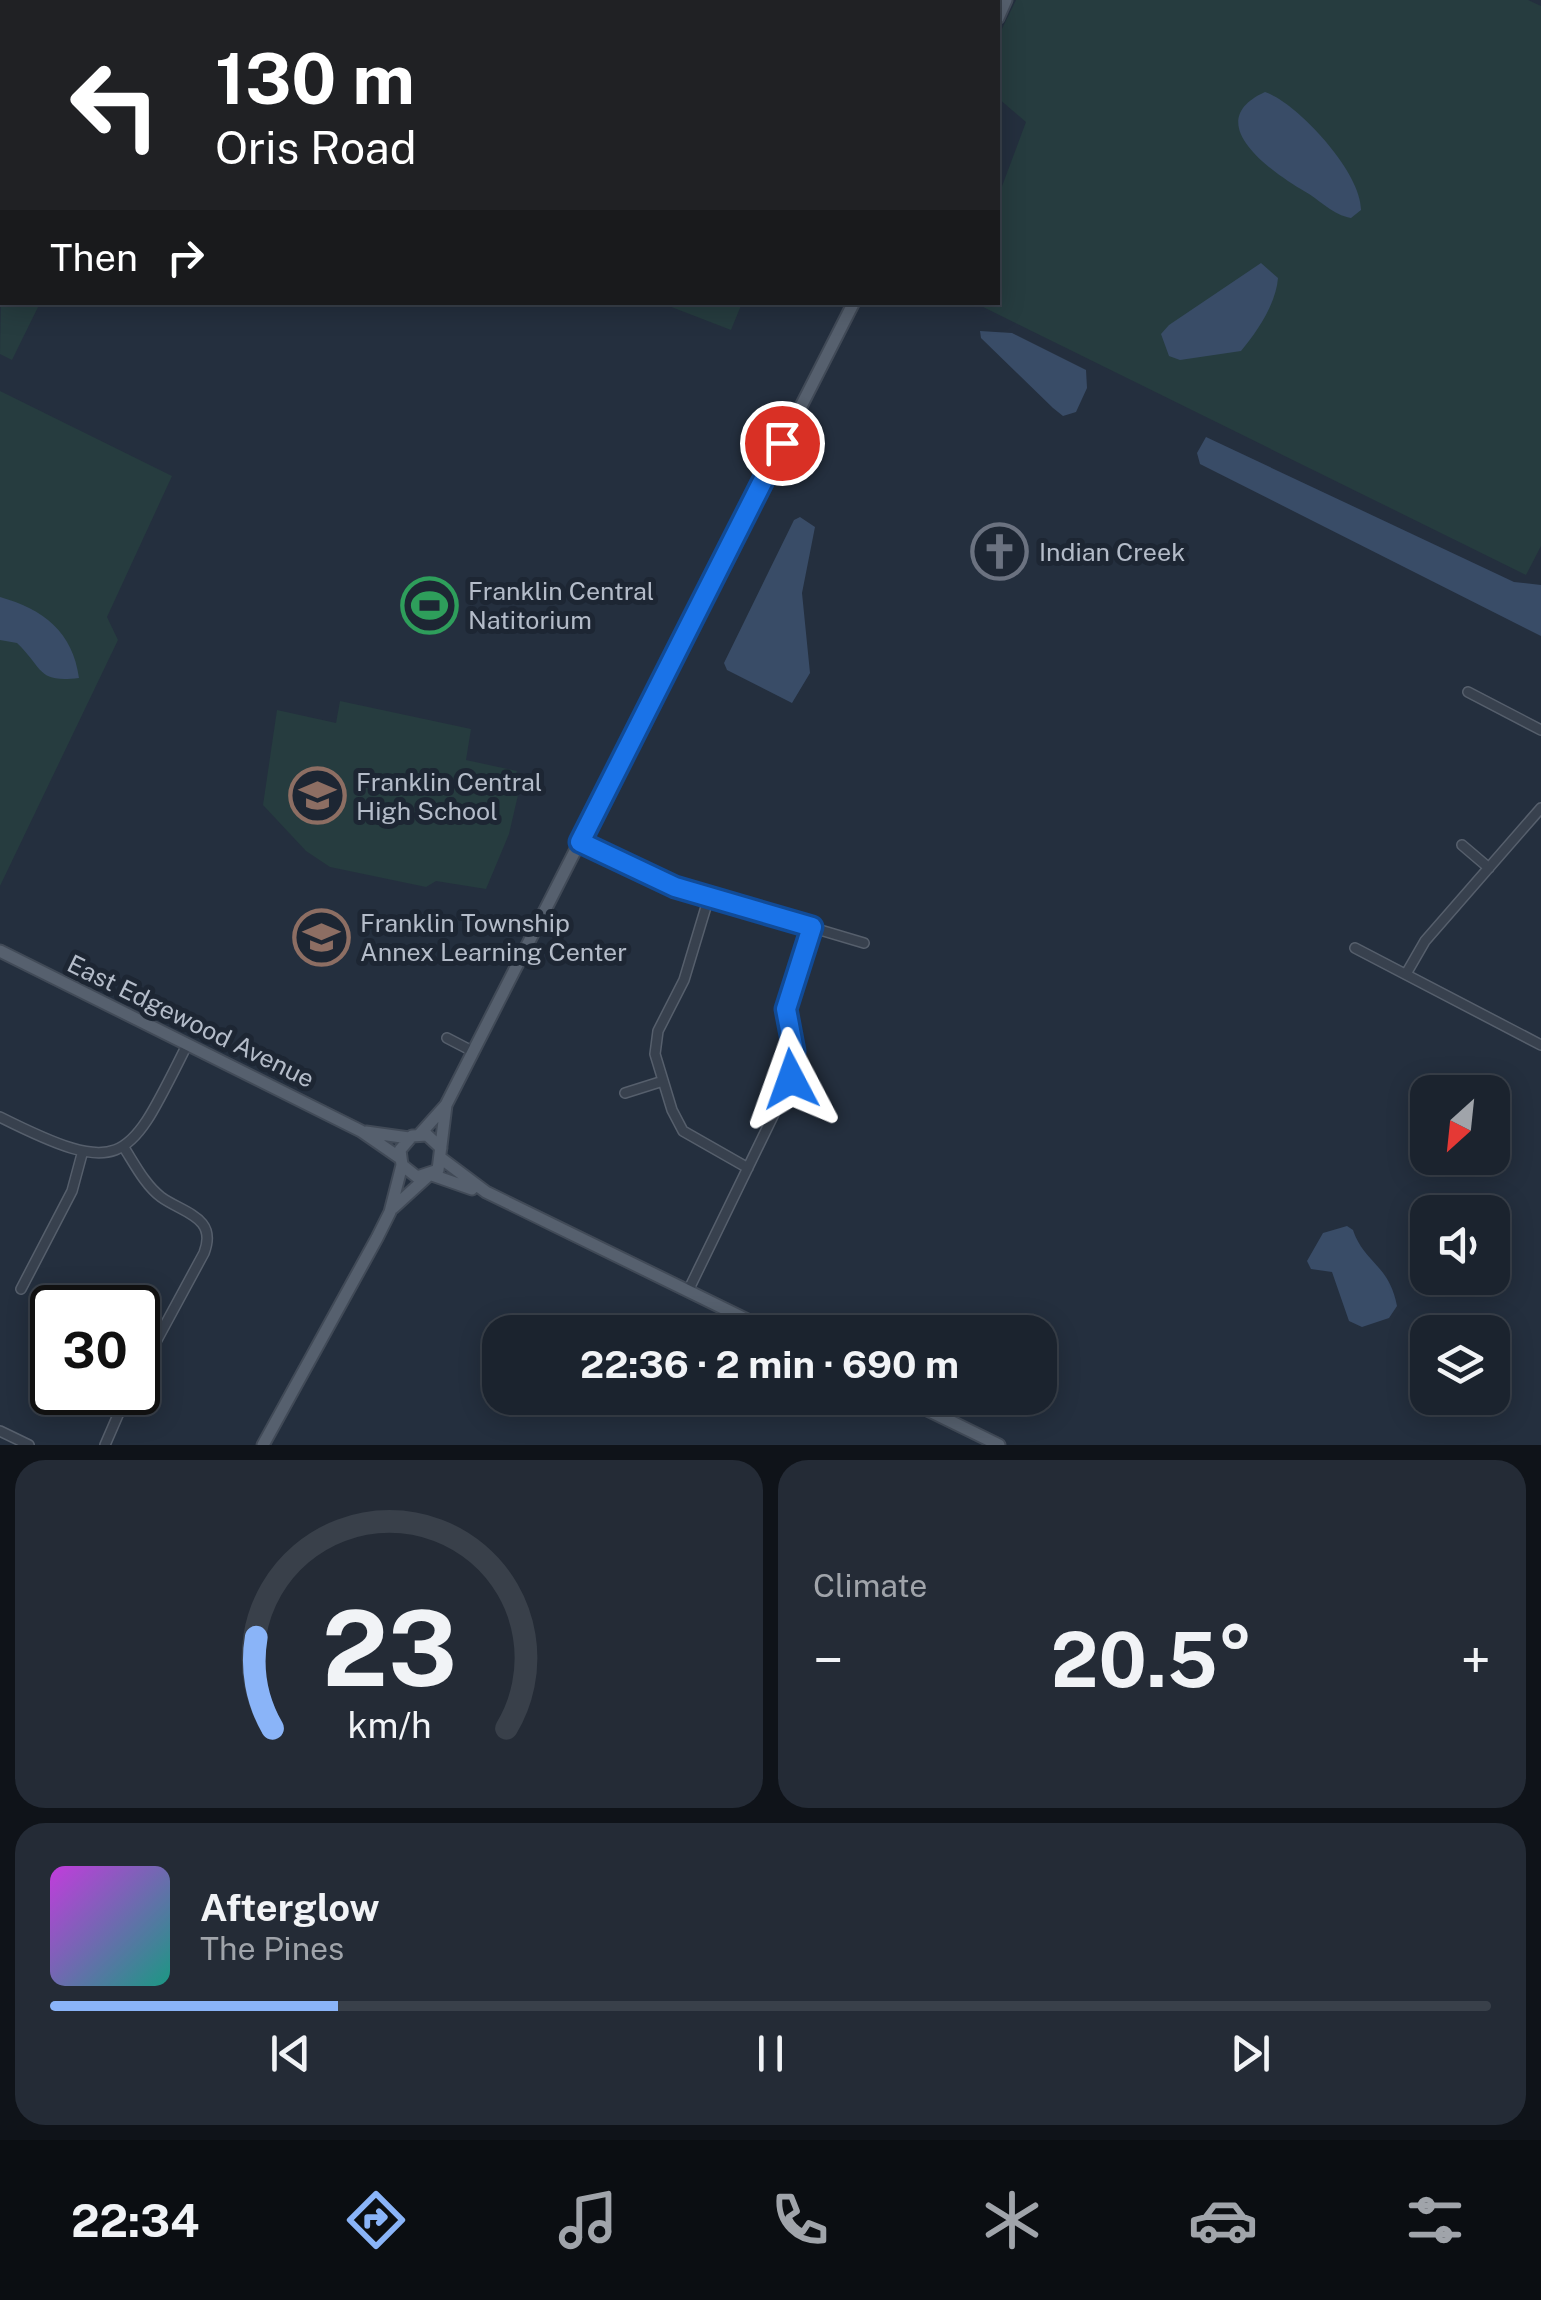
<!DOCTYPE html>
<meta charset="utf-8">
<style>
:root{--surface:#1b232e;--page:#242b36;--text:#f1f3f6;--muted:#a0a4aa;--line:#39404a;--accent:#8ab4f8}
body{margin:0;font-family:"Public Sans",sans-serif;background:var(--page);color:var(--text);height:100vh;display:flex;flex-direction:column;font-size:38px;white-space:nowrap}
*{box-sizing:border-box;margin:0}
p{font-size:32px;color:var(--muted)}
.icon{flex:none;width:55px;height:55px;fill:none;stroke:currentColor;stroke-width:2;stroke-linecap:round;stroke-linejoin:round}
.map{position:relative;height:1445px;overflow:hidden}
.sheet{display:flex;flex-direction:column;gap:15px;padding:15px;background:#0f1319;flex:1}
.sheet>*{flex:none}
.top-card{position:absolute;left:0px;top:0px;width:1000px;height:305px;box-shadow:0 5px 25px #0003,0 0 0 2px var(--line);background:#202124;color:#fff;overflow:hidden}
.needle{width:65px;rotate:207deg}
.tools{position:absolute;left:1410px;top:1075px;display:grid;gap:20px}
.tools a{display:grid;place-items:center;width:100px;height:100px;border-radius:20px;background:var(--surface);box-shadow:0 5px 25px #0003,0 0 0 2px var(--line);font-size:50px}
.speed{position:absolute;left:30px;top:1285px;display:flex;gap:20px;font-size:50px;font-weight:700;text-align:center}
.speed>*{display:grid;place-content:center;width:130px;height:130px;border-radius:50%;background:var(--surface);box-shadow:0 5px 25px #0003,0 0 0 2px var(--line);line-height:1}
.speed .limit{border:5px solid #111;border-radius:15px;background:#fff;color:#111}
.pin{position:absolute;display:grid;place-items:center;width:85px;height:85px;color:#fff;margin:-42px;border:5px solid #fff;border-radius:50%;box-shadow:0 2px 10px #0007}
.me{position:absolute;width:110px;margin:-55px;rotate:356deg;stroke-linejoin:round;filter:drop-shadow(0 0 8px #0008)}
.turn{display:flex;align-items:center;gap:35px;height:210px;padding:0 50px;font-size:45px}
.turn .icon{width:130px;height:130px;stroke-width:2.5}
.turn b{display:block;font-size:70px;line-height:85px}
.then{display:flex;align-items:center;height:95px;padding:0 50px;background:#0003;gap:20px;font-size:38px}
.big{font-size:75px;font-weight:700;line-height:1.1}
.sheet .widget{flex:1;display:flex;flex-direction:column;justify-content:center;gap:15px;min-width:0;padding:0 35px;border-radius:30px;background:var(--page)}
.sheet .dial{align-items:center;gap:0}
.dial svg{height:260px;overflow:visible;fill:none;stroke:var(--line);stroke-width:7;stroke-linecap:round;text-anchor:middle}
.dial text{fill:var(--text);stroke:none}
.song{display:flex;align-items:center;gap:30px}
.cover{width:120px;height:120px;border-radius:15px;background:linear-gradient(135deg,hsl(290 70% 55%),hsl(170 70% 35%))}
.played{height:10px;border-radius:5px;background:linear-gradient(90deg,var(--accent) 20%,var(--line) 20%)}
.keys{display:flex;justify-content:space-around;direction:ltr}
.heat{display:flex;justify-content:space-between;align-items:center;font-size:55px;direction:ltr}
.sheet .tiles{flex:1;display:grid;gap:15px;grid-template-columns:1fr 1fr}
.widget:last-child{grid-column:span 2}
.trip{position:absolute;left:482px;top:1315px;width:575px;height:100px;border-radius:30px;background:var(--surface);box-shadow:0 5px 25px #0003,0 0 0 2px var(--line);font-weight:700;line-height:100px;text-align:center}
.menu{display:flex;height:160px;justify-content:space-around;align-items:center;background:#0b0e12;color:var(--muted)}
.menu .icon{width:70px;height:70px}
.menu .on{color:var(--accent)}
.menu b{font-size:45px;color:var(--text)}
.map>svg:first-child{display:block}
.green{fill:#263c3f}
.water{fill:#394c67}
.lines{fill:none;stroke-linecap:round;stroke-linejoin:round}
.minor-casing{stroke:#565f6c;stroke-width:12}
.major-casing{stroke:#414a57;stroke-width:15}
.minor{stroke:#38414e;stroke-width:9}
.major{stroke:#56606e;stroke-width:11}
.route-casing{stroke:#114b97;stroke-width:25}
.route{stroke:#1a73e8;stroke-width:18}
.labels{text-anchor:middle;stroke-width:10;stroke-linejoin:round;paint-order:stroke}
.poi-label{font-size:25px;fill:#b4bcc9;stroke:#1d2633;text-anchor:start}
.street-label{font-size:25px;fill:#b4bcc9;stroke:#1d2633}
</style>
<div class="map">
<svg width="1541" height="1445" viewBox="0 0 1541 1445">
<rect width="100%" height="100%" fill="#242f3e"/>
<path class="green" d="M1016,0H1528L1541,6V546L1526,575L975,303L998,302V197L1026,122L998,98V37Z
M2,241V302L40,303L12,360L0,354Z
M661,303H742L731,330Z
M0,391L172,476L107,617L118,640L0,886Z
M340,701L471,729L466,760L517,771L509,791L518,795L509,834L486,889L436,881L426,887L330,867L306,851L263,805L277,710L336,723Z"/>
<path class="water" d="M1265,92C1299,104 1362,174 1361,210L1351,218C1333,215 1320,200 1304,191C1272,172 1199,122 1265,92Z
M1261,263L1278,278C1276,304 1257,332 1241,351L1180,360L1169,356L1161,334L1169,325Z
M980,331L1012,333L1086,370L1087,388L1076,412L1063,416L1053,408L981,338Z
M1206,437L1514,582L1541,585V636L1200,464L1197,453Z
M800,517L815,527L802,593L810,673L792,703L727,670L724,663L794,520Z
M0,597C43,609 73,632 79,678C37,683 44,669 17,643L0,640Z
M1347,1226L1353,1230C1364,1263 1389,1264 1397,1306L1389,1318L1362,1327L1349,1321L1332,1272L1311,1269L1307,1261L1323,1233Z"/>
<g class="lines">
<defs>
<path id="minor" d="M364,0L369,2
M767,0L770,2
M1468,692L1541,730
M581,842L675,887L864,943
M1462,845L1489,868
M709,897L684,980L658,1031L655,1054L672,1110L683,1131L748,1168
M1355,948L1541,1045
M1406,974L1425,941L1541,808
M447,1038L474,1052
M625,1093L663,1081
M0,1117C126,1180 128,1162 187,1045
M123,1146C134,1163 145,1185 161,1197C183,1213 218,1217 204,1253L138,1375
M21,1289L72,1191L82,1154
M688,1291L791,1079L794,1051L786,1009L811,927
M0,1431L29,1445
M105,1445L128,1392"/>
<path id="major" d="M998,18L1006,0
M0,951L361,1131L400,1158
M366,1132L409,1138
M420,1134L446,1105L854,302
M441,1148L427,1135L412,1136L400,1150L402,1165L417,1177L438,1170L446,1105
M442,1159L486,1192L772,1332
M432,1175L472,1189
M393,1208L427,1177
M903,1398L999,1445
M263,1445L377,1238L390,1212L402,1165"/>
</defs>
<use href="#minor" class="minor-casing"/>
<use href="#major" class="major-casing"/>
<use href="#minor" class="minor"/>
<use href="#major" class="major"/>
</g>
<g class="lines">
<defs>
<path id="route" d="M782,443L580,842L675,887L812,927L786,1009L794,1051L791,1079"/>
</defs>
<use href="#route" class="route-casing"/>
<use href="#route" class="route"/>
</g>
<defs>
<symbol id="church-ring" viewBox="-11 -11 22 22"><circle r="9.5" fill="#1d2633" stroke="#6b7280" stroke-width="1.5"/><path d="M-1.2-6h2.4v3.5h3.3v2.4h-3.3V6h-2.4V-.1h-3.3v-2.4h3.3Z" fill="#6b7280"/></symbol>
<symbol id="stadium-ring" viewBox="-11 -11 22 22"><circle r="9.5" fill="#1d2633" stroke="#2e9e5b" stroke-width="1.5"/><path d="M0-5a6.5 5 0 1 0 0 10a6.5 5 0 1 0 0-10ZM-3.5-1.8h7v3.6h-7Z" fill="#2e9e5b"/></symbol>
<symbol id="school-ring" viewBox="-11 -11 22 22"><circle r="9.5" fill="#1d2633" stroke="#8d6e63" stroke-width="1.5"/><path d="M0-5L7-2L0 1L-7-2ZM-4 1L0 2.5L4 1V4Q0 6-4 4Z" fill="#8d6e63"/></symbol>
</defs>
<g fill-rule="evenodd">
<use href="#church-ring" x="968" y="520" width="63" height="63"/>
<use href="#stadium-ring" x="398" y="574" width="63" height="63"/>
<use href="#school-ring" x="286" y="764" width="63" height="63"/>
<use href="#school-ring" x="290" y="906" width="63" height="63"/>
</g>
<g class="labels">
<g class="poi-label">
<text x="1039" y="561">Indian Creek</text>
<text x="468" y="600">Franklin Central<tspan x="468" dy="29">Natitorium</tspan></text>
<text x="356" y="791">Franklin Central<tspan x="356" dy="29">High School</tspan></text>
<text x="360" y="932">Franklin Township<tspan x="360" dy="29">Annex Learning Center</tspan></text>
</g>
<g class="street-label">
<text transform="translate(191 1021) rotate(26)" y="9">East Edgewood Avenue</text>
</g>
</g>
</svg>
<div class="tools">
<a><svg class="needle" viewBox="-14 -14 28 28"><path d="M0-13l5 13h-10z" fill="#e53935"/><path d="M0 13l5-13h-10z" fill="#a0a4aa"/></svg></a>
<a><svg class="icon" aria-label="sound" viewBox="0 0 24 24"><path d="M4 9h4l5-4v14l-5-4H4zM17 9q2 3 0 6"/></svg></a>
<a><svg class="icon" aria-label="layers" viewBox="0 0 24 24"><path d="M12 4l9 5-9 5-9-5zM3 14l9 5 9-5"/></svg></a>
</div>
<div class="speed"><div class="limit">30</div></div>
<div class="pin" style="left:782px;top:443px;background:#d93025"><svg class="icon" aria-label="arrive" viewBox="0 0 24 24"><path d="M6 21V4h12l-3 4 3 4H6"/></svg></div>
<svg class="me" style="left:791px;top:1079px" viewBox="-20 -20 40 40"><path d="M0-17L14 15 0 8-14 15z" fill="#1a73e8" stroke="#fff" stroke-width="4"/></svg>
<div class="trip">22:36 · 2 min · 690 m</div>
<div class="top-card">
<div class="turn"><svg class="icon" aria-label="left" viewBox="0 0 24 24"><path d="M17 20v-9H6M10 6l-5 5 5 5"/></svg><div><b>130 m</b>Oris Road</div></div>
<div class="then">Then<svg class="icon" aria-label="right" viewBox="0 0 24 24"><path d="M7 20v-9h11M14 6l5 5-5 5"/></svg></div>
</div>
</div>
<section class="sheet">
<div class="tiles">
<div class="widget dial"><svg viewBox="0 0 100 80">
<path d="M14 69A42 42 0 1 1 86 69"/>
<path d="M14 69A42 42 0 0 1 9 41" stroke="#8ab4f8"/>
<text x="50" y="56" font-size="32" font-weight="700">23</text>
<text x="50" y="72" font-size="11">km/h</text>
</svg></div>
<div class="widget"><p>Climate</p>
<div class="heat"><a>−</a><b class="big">20.5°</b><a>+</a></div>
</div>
<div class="widget">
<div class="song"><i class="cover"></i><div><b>Afterglow</b><p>The Pines</p></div></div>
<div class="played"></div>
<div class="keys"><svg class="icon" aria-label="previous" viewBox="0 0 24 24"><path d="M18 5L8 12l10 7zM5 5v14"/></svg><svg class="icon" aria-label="pause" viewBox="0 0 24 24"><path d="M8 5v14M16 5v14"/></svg><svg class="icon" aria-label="next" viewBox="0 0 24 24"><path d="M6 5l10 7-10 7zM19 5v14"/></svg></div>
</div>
</div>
</section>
<nav class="menu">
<b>22:34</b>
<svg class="icon on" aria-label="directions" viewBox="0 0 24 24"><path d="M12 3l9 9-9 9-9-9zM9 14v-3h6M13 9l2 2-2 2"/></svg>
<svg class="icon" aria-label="music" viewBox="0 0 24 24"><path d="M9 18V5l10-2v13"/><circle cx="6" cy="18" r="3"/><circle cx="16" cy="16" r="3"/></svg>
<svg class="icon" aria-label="phone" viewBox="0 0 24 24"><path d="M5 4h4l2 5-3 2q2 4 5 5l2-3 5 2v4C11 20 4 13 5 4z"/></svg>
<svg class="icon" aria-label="climate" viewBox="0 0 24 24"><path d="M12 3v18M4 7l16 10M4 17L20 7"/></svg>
<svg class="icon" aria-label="car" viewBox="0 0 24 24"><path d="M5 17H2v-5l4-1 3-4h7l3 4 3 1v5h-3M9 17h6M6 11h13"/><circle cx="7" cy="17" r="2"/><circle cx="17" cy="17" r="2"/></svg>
<svg class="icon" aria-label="filters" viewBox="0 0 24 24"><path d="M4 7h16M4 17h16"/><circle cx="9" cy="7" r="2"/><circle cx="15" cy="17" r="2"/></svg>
</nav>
